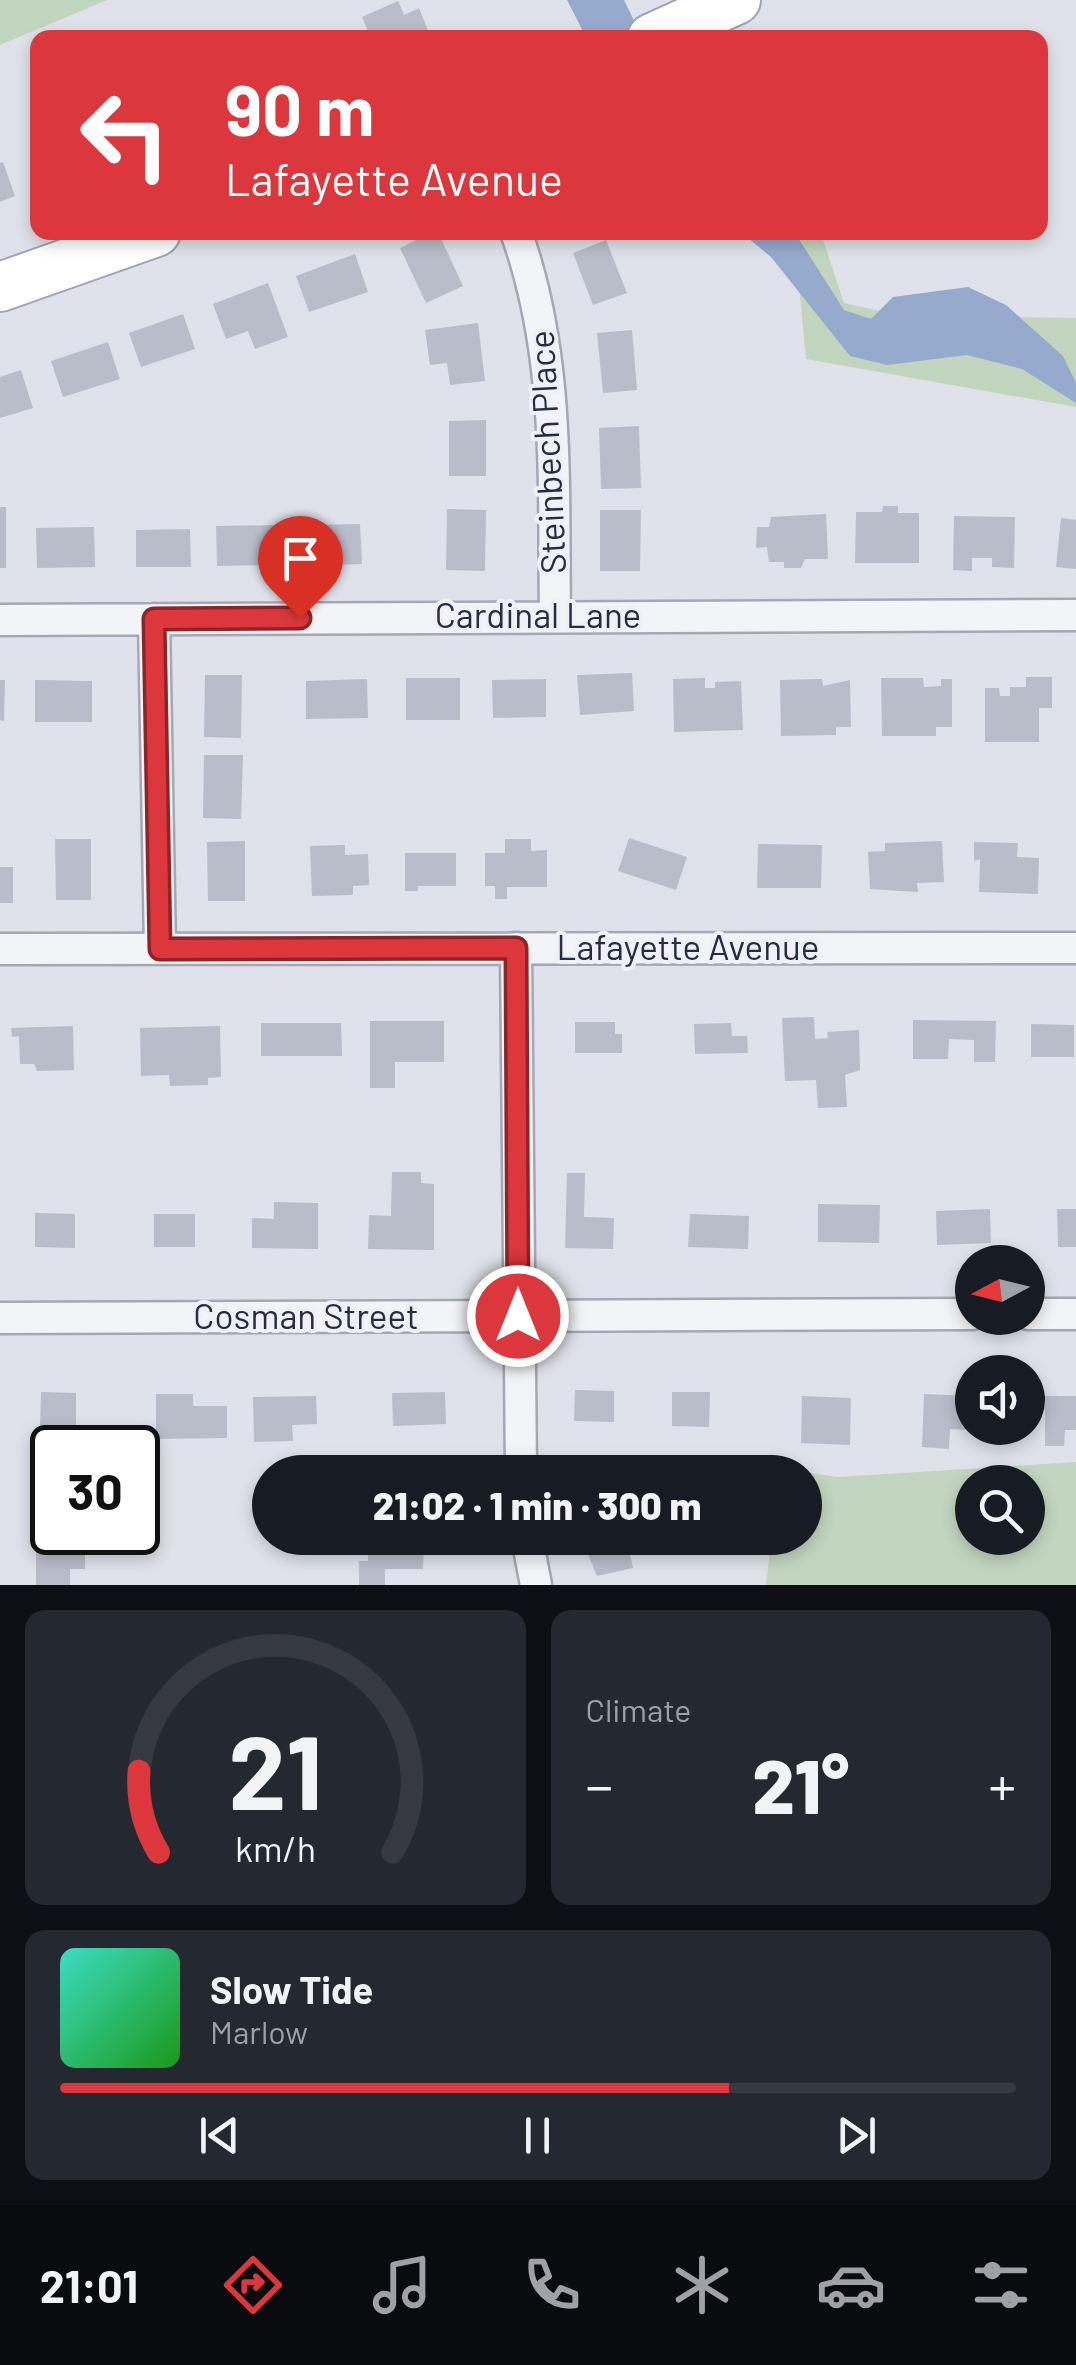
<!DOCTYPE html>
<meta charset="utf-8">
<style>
:root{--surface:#171b24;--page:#242831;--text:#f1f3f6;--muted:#9ea1a6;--line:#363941;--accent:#dc373c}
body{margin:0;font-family:Barlow,sans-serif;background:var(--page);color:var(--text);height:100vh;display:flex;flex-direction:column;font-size:38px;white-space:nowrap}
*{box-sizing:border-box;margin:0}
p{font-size:32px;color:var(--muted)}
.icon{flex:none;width:55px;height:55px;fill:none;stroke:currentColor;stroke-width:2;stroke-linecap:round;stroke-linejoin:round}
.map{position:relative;height:1585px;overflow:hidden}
.side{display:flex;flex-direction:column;gap:25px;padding:25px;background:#0d0f14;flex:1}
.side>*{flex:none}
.top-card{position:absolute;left:30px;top:30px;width:1018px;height:210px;border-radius:20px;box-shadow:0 5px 15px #0003;background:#dc373c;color:#fff;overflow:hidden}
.needle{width:65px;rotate:263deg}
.buttons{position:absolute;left:955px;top:1245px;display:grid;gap:20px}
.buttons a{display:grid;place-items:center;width:90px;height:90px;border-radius:50%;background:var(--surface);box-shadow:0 5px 15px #0003;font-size:50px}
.speed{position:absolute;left:30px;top:1425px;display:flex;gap:20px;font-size:50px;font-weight:700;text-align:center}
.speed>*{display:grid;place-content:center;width:130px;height:130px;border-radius:50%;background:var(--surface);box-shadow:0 5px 15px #0003;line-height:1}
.speed .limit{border:5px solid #111;border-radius:15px;background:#fff;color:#111}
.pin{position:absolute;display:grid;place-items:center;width:85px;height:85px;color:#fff;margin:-102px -42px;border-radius:50% 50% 50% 0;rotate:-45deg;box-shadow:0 0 10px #0007}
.pin .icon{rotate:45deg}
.me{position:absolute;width:110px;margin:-55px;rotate:0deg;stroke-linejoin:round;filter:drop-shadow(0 0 8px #0008)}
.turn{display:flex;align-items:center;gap:35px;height:210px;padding:0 30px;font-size:45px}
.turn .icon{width:130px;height:130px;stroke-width:2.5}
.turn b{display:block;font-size:70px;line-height:85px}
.big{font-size:75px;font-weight:800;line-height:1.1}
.side .tile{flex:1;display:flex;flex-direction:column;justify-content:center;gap:15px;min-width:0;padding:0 35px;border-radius:20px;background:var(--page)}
.side .dial{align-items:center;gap:0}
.dial svg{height:260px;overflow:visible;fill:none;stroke:var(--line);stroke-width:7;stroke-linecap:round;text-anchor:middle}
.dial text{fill:var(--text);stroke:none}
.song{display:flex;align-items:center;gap:30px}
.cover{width:120px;height:120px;border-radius:15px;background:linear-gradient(135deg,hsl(170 70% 55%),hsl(120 70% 35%))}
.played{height:10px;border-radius:5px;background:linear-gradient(90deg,var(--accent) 70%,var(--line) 70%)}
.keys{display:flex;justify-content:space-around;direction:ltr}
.heat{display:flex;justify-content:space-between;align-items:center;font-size:55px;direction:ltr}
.side .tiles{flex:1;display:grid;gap:25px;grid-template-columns:1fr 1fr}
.tile:last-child{grid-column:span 2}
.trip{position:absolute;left:252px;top:1455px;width:570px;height:100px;border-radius:50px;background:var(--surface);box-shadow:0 5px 15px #0003;font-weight:800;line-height:100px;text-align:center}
.dock{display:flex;height:160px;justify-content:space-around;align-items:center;background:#090b0e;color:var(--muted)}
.dock .icon{width:70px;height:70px}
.dock .selected{color:var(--accent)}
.dock b{font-size:45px;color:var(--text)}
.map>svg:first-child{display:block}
.green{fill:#c2d5bf;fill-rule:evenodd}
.water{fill:#96aace}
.building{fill:#b9bdca}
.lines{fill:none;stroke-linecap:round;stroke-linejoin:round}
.minor-casing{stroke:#a4a8b5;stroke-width:35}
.primary-casing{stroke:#9da4b7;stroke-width:52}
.minor{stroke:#f2f4f8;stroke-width:30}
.primary{stroke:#fff;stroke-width:48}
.route-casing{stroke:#8f2427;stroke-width:25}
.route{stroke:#dc373c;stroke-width:18}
.labels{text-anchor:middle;stroke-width:8;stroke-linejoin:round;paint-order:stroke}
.street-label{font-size:35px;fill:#262d43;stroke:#eff1f7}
</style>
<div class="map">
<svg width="1076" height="1585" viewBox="0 0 1076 1585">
<rect width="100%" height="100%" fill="#dfe2ea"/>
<path class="green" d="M0,0H107L0,45Z
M755,233H821L844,303L903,316L1076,318V407L806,359L798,274Z
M1076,1462V1585H766L771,1538H805V1472H778V1468L838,1477ZM972,1482H1028V1538H972Z"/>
<path class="water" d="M567,0H624L642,37H586Z
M742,233H795L844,310L871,319L893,297L968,287L1006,305L1063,356L1076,383V403L1022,369L967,355L887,365L850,356L771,257Z"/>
<path class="building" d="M398,1L404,15L419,8L431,38H371L362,17Z
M3,162L15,196L0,202V163Z
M432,232H438L463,286L426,303L400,248Z
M606,240L627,293L593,305L573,253Z
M355,254L368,292L309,312L296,276Z
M268,283L288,337L255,349L248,331L226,339L213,304Z
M183,314L195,349L141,367L129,333Z
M478,323L485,381L450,385L447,363L430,365L425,330Z
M632,330L637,390L603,393L597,333Z
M108,342L120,379L63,397L51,361Z
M21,370L33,408L0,418V377Z
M486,420V476H449V421Z
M639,426L641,488L601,489L599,428Z
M883,506H898V513H919V563H855L856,512H882Z
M0,507H6V568H0Z
M447,509L486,510L485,571L446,570Z
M600,510H641L640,571H600Z
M826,514L828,559H805L801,568H784V562H769L767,547L756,548L757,527H769L771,517Z
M954,516L1015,517L1014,568L992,567V558H972V571L953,570Z
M1061,518L1076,520V569L1056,567Z
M360,524L362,564L307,566L306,525Z
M278,525L279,565L217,566L216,526Z
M94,527L95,567L37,568L36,528Z
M190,529L191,567H136V530Z
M632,673L634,711L580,715L577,675Z
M205,675H242L241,738L204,737Z
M1026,677H1052V708H1039V742H985V688H999L1000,696H1010V687H1026Z
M406,678H460V720H406Z
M705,678V688H715V682L741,681L743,730L674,732L673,679Z
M881,678H923L924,687L941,686V679H952V727H936V736H882Z
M367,679L368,718L306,719V681Z
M546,679V717L493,718L492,680Z
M822,679L823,686L850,680L851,727H836V735L781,736L780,680Z
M0,680H5L4,721L0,720Z
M35,680L92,681V722H35Z
M204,755H243L241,819L203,818Z
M629,838L687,857L676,890L618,871Z
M55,839H91V900H56Z
M505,839H531V851L547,850V887H507V899H495V886H485V853H505Z
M245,841V901H208L207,842Z
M942,841L944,882L917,883L918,892L870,889L868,852L885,851V843Z
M974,842L1018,843L1017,857L1039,858L1038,894L979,892L980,859L974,861Z
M758,844L822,845L821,888H757Z
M345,845V855L368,854L369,885L353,886V895L312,896L310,846Z
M405,853H456V886H418V891H405Z
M0,867H13V903H0Z
M814,1017L815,1039L828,1038L827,1032L859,1030L860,1070L845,1075L847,1107L818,1108L816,1080L785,1081L782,1018Z
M913,1020L996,1021L995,1062H974V1040L949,1039L948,1059H913Z
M370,1021H444V1062H395V1088H370Z
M575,1022H615V1034H622V1053H575Z
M261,1023H341L342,1056H261Z
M731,1023L732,1036H747L748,1053L695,1054L694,1024Z
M1031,1024L1074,1025V1057H1031Z
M73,1026L74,1070L37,1071L34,1064H20L19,1036L12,1037L11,1028Z
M220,1026L221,1077L208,1078V1085L170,1086L169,1075L141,1076L140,1028Z
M392,1172H421V1183L434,1184V1250L368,1249L369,1215L391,1216Z
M567,1173H585L584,1217L614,1218L613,1249L565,1248Z
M274,1202L318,1203V1249L252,1248V1218L274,1219Z
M818,1204L880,1205L879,1243L818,1242Z
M990,1209L991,1243L937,1245L936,1211Z
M1057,1209H1076V1247H1058Z
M35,1213L75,1214V1248L35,1247Z
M154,1214H195V1247H154Z
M690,1214L749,1216L748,1249L688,1247Z
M575,1390L614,1391V1422L574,1421Z
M41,1392L76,1393V1427H40Z
M445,1392L446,1424L393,1426L392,1393Z
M672,1392H710L709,1427L672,1426Z
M156,1394H193V1406H227V1438L156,1439Z
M924,1394L972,1396V1430L950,1429L949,1449L922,1447Z
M316,1396L317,1424L292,1425L293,1441L254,1442L253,1397Z
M802,1396L851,1398L850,1445L801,1443Z
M1045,1396H1076V1430H1065L1064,1446H1045Z
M36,1536H85V1569H70V1585H36Z
M368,1538H424L423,1569H385V1585H359V1561H368Z
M581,1538H609L612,1549L628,1545L633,1568L597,1576Z"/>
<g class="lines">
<defs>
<path id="minor" d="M516,232C561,357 553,486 555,616
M154,619L160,949
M0,620L1076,615
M516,948L521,1472
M0,949L1076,948
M1028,1314H1076
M0,1318L972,1314
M527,1538L536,1585"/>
<path id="primary" d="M652,38L736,0
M0,287L156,232"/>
</defs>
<use href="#minor" class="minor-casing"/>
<use href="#primary" class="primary-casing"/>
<use href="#minor" class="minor"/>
<use href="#primary" class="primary"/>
</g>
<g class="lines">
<defs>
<path id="route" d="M300,618L154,619L160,949L516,948L518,1316"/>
</defs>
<use href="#route" class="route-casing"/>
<use href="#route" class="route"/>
</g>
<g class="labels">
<g class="street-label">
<text transform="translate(548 452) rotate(-93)" y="12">Steinbech Place</text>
<text x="538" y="628">Cardinal Lane</text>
<text x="688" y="960">Lafayette Avenue</text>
<text x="306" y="1329">Cosman Street</text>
</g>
</g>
</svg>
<div class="buttons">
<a><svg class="needle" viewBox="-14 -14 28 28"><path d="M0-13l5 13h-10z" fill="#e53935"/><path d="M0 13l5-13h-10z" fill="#9ea1a6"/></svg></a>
<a><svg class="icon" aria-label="sound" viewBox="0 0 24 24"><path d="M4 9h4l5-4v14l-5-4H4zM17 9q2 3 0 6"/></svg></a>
<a><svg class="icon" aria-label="search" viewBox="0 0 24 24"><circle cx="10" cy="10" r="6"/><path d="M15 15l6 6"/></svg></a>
</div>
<div class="speed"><div class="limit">30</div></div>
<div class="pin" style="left:300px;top:618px;background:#d93025"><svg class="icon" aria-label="arrive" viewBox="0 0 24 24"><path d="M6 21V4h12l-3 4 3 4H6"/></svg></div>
<svg class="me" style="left:518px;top:1316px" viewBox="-20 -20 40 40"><circle r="17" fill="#dc373c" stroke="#fff" stroke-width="3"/><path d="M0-11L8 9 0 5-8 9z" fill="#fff"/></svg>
<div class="trip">21:02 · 1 min · 300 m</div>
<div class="top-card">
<div class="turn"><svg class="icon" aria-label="left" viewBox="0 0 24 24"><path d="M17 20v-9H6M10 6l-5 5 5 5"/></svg><div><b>90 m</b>Lafayette Avenue</div></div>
</div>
</div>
<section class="side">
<div class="tiles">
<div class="tile dial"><svg viewBox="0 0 100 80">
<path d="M14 69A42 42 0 1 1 86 69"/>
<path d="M14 69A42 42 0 0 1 8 44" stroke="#dc373c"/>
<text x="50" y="56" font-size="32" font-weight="700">21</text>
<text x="50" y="72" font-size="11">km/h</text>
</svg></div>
<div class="tile"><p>Climate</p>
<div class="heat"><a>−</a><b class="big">21°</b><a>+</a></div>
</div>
<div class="tile">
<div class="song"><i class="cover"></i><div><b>Slow Tide</b><p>Marlow</p></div></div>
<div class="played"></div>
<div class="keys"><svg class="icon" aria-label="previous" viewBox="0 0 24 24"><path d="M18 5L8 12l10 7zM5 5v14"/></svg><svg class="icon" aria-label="pause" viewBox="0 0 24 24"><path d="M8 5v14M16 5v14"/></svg><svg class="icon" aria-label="next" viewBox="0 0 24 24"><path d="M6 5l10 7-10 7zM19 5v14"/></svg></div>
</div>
</div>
</section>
<nav class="dock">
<b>21:01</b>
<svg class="icon selected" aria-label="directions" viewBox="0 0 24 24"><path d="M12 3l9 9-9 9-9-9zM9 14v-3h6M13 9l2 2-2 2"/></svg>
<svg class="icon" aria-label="music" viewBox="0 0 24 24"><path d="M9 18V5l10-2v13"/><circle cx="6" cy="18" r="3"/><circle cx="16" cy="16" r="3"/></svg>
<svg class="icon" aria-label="phone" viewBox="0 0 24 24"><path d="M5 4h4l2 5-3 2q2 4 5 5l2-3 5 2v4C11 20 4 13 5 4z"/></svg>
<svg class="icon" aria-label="climate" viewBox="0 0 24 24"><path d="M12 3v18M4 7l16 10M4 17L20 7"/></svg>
<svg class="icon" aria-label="car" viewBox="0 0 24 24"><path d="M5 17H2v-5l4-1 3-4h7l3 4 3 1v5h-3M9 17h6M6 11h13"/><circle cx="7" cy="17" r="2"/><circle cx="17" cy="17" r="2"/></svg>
<svg class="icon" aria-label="filters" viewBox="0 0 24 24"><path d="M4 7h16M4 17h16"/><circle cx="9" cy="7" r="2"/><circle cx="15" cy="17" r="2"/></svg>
</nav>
